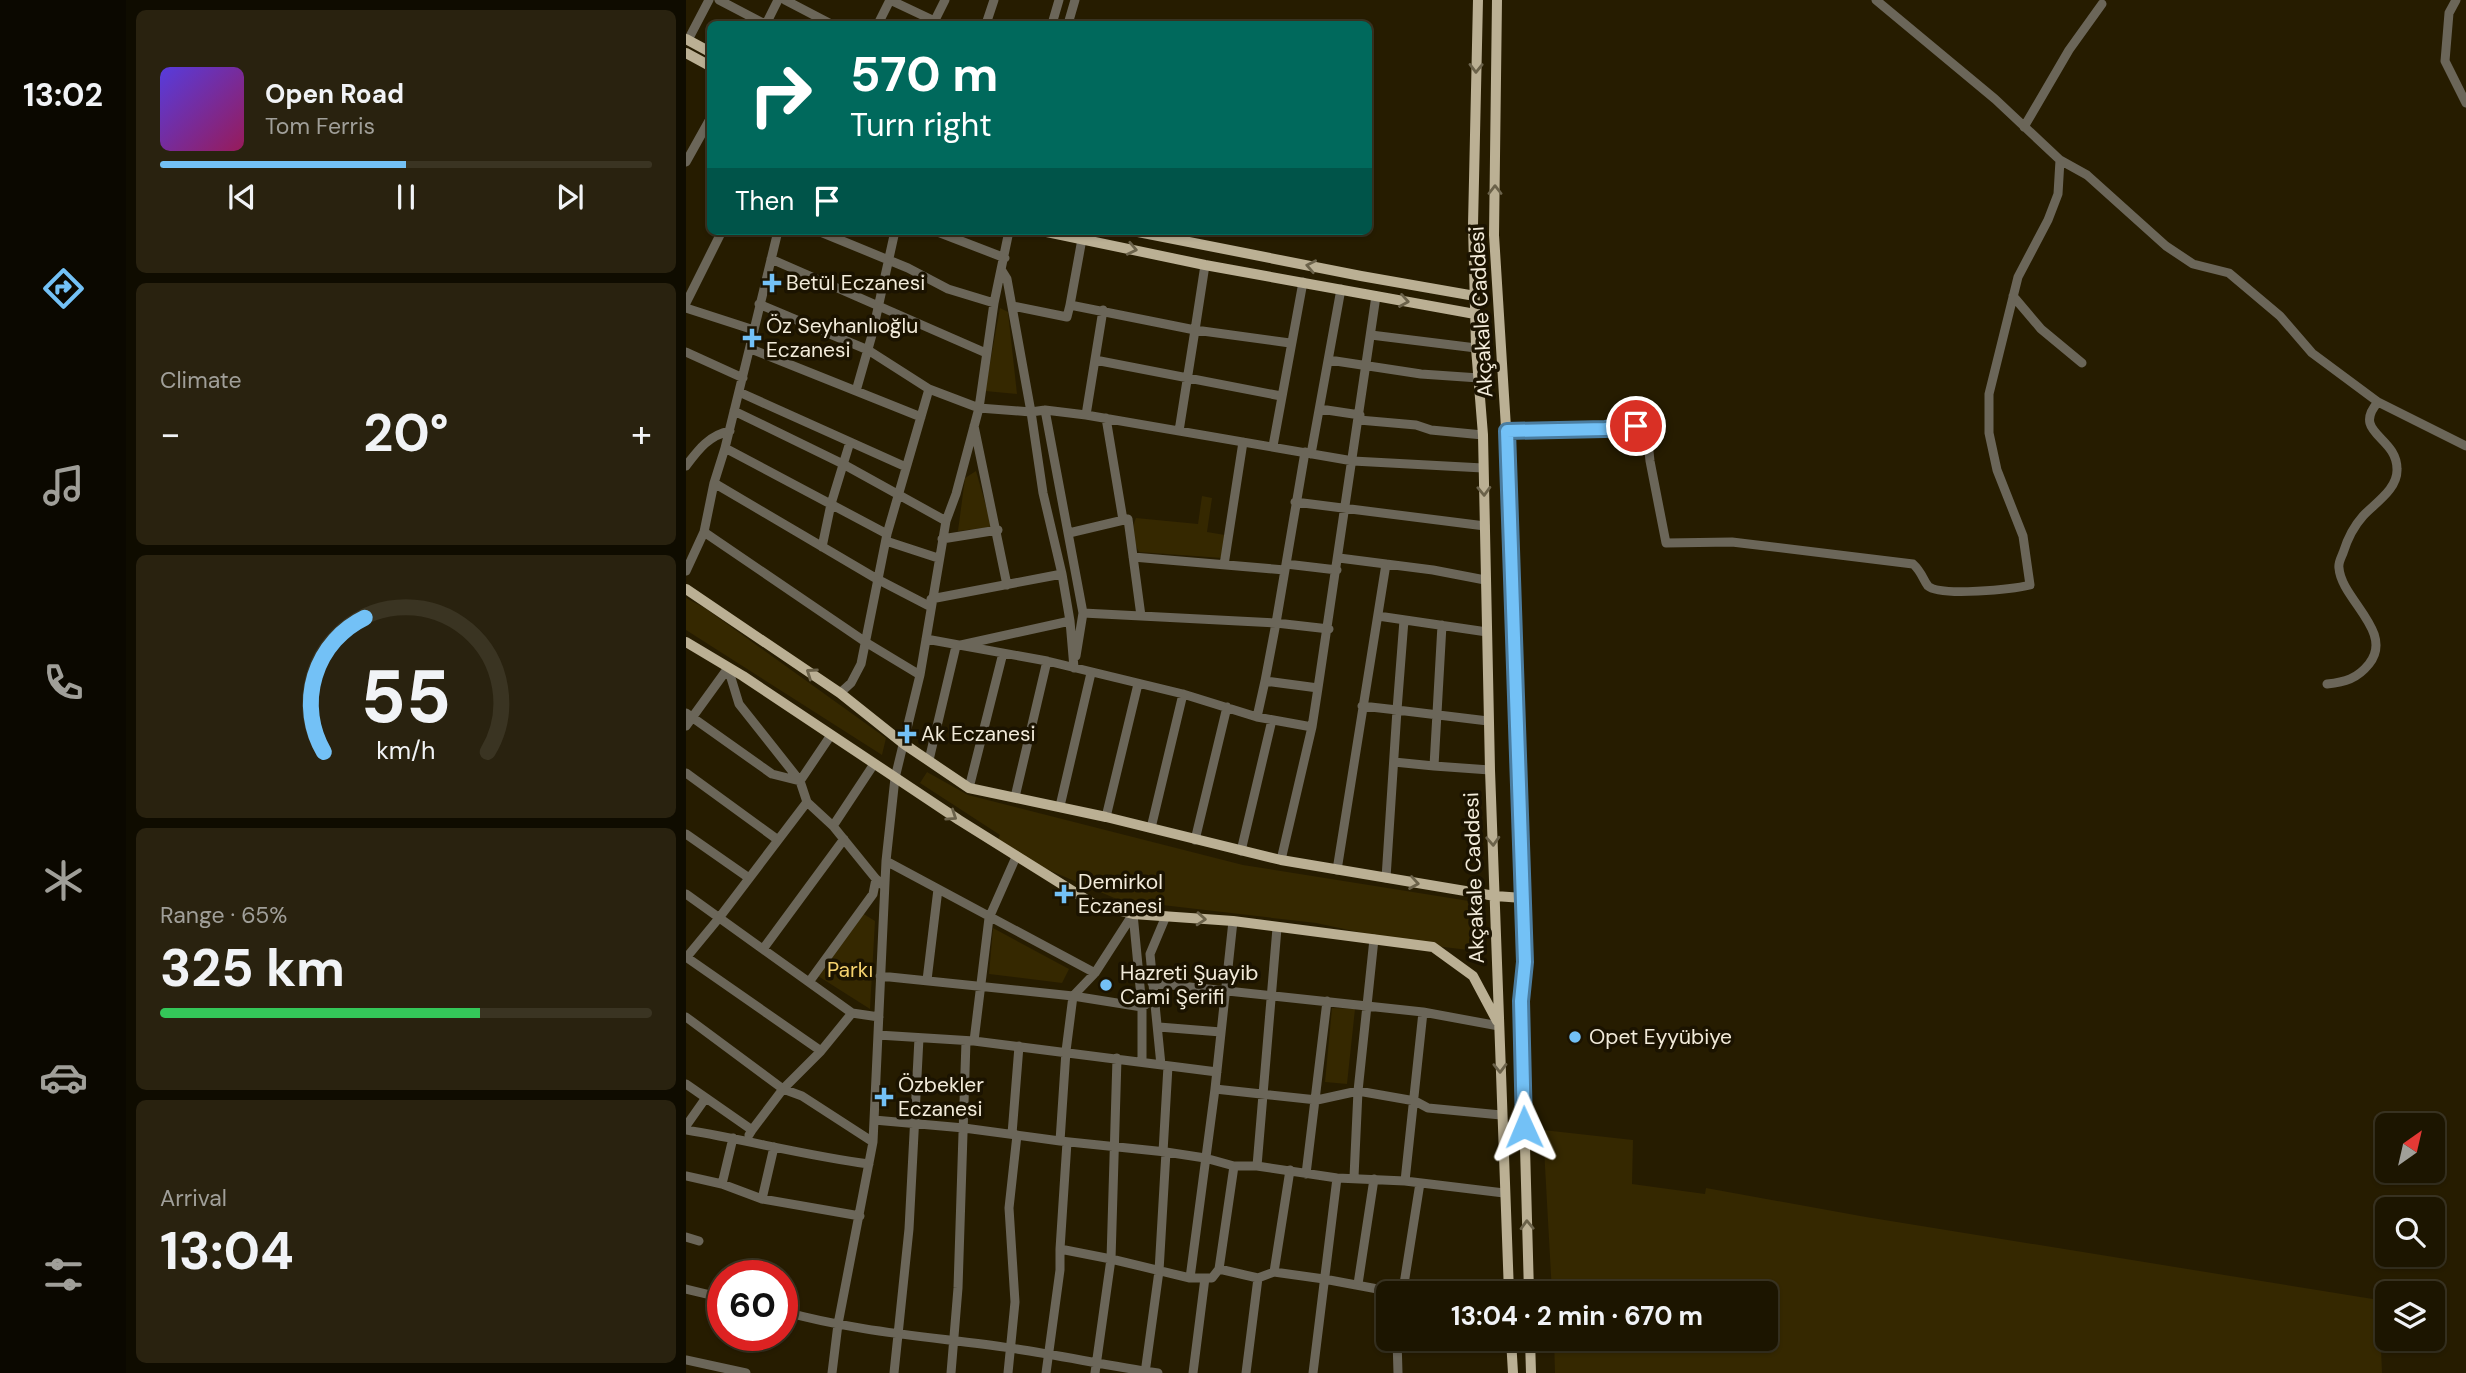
<!DOCTYPE html>
<meta charset="utf-8">
<style>
:root{--surface:#1c1500;--page:#29220f;--text:#f1f3f6;--muted:#a09f99;--line:#3a3422;--accent:#73c1f6}
body{margin:0;font-family:"DM Sans",sans-serif;background:var(--page);color:var(--text);height:100vh;display:flex;flex-direction:column;font-size:26px;white-space:nowrap}
*{box-sizing:border-box;margin:0}
p{font-size:23px;color:var(--muted)}
.icon{flex:none;width:38px;height:38px;fill:none;stroke:currentColor;stroke-width:2;stroke-linecap:round;stroke-linejoin:round}
.map{position:relative;flex:1;overflow:hidden}
.drawer{display:flex;flex-direction:column;gap:10px;padding:10px;background:#0f0c00;width:560px}
.drawer>*{flex:none}
.guide{position:absolute;left:21px;top:21px;width:665px;height:214px;border-radius:10px;box-shadow:0 2px 5px #0004,0 0 0 2px var(--line);background:#00695c;color:#fff;overflow:hidden}
.needle{width:46px;rotate:34deg}
.controls{position:absolute;left:1689px;top:1113px;display:grid;gap:14px}
.controls a{display:grid;place-items:center;width:70px;height:70px;border-radius:10px;background:var(--surface);box-shadow:0 2px 5px #0004,0 0 0 2px var(--line);font-size:35px}
.speed{position:absolute;left:21px;top:1260px;display:flex;gap:14px;font-size:35px;font-weight:700;text-align:center}
.speed>*{display:grid;place-content:center;width:91px;height:91px;border-radius:50%;background:var(--surface);box-shadow:0 2px 5px #0004,0 0 0 2px var(--line);line-height:1}
.speed .limit{border:10px solid #d22;background:#fff;color:#111}
.pin{position:absolute;display:grid;place-items:center;width:60px;height:60px;color:#fff;margin:-30px;border:4px solid #fff;border-radius:50%;box-shadow:0 2px 7px #0007}
.me{position:absolute;width:77px;margin:-38px;rotate:359deg;stroke-linejoin:round;filter:drop-shadow(0 0 5px #0008)}
.turn{display:flex;align-items:center;gap:24px;height:147px;padding:0 28px;font-size:32px}
.turn .icon{width:91px;height:91px;stroke-width:2.5}
.turn b{display:block;font-size:49px;line-height:60px}
.then{display:flex;align-items:center;height:66px;padding:0 28px;background:#0003;gap:14px;font-size:26px}
.big{font-size:52px;font-weight:700;line-height:1.1}
.drawer .card{flex:1;display:flex;flex-direction:column;justify-content:center;gap:10px;min-width:0;padding:0 24px;border-radius:10px;background:var(--page)}
.drawer .dial{align-items:center;gap:0}
.dial svg{height:182px;overflow:visible;fill:none;stroke:var(--line);stroke-width:7;stroke-linecap:round;text-anchor:middle}
.dial text{fill:var(--text);stroke:none}
.song{display:flex;align-items:center;gap:21px}
.cover{width:84px;height:84px;border-radius:10px;background:linear-gradient(135deg,hsl(250 70% 55%),hsl(330 70% 35%))}
.played{height:7px;border-radius:4px;background:linear-gradient(90deg,var(--accent) 50%,var(--line) 50%)}
.keys{display:flex;justify-content:space-around;direction:ltr}
.heat{display:flex;justify-content:space-between;align-items:center;font-size:38px;direction:ltr}
.charge{height:10px;border-radius:5px;background:linear-gradient(90deg,#34c759 65%,var(--line) 0)}
.trip{position:absolute;left:690px;top:1281px;width:402px;height:70px;border-radius:10px;background:var(--surface);box-shadow:0 2px 5px #0004,0 0 0 2px var(--line);font-weight:700;line-height:70px;text-align:center}
main{display:flex;flex:1;min-height:0}
.tabs{display:flex;flex-direction:column;width:126px;justify-content:space-around;align-items:center;background:#0b0800;color:var(--muted)}
.tabs .icon{width:49px;height:49px}
.tabs .active{color:var(--accent)}
.tabs b{font-size:32px;color:var(--text)}
.map>svg:first-child{display:block}
.green{fill:#352800}
.lines{fill:none;stroke-linecap:round;stroke-linejoin:round}
.minor{stroke:#6b6659;stroke-width:9}
.major{stroke:#bbb094;stroke-width:10}
.oneway{stroke:#6b624a}
.route-casing{stroke:#4b7da0;stroke-width:18}
.route{stroke:#73c1f6;stroke-width:12}
.poi-dot{fill:#73c1f6;stroke:#1b1300;stroke-width:2.5}
.labels{text-anchor:middle;stroke-width:7;stroke-linejoin:round;paint-order:stroke}
.poi-label{font-size:21px;fill:#f2ebda;stroke:#1b1300;text-anchor:start}
.street-label{font-size:21px;fill:#f2ebda;stroke:#1b1300}
.park-label{font-size:21px;fill:#f4d16e;stroke:#1b1300}
</style>
<main>
<nav class="tabs">
<b>13:02</b>
<svg class="icon active" aria-label="directions" viewBox="0 0 24 24"><path d="M12 3l9 9-9 9-9-9zM9 14v-3h6M13 9l2 2-2 2"/></svg>
<svg class="icon" aria-label="music" viewBox="0 0 24 24"><path d="M9 18V5l10-2v13"/><circle cx="6" cy="18" r="3"/><circle cx="16" cy="16" r="3"/></svg>
<svg class="icon" aria-label="phone" viewBox="0 0 24 24"><path d="M5 4h4l2 5-3 2q2 4 5 5l2-3 5 2v4C11 20 4 13 5 4z"/></svg>
<svg class="icon" aria-label="climate" viewBox="0 0 24 24"><path d="M12 3v18M4 7l16 10M4 17L20 7"/></svg>
<svg class="icon" aria-label="car" viewBox="0 0 24 24"><path d="M5 17H2v-5l4-1 3-4h7l3 4 3 1v5h-3M9 17h6M6 11h13"/><circle cx="7" cy="17" r="2"/><circle cx="17" cy="17" r="2"/></svg>
<svg class="icon" aria-label="filters" viewBox="0 0 24 24"><path d="M4 7h16M4 17h16"/><circle cx="9" cy="7" r="2"/><circle cx="15" cy="17" r="2"/></svg>
</nav>
<section class="drawer">
<div class="card">
<div class="song"><i class="cover"></i><div><b>Open Road</b><p>Tom Ferris</p></div></div>
<div class="played"></div>
<div class="keys"><svg class="icon" aria-label="previous" viewBox="0 0 24 24"><path d="M18 5L8 12l10 7zM5 5v14"/></svg><svg class="icon" aria-label="pause" viewBox="0 0 24 24"><path d="M8 5v14M16 5v14"/></svg><svg class="icon" aria-label="next" viewBox="0 0 24 24"><path d="M6 5l10 7-10 7zM19 5v14"/></svg></div>
</div>
<div class="card"><p>Climate</p>
<div class="heat"><a>−</a><b class="big">20°</b><a>+</a></div>
</div>
<div class="card dial"><svg viewBox="0 0 100 80">
<path d="M14 69A42 42 0 1 1 86 69"/>
<path d="M14 69A42 42 0 0 1 32 10" stroke="#73c1f6"/>
<text x="50" y="56" font-size="32" font-weight="700">55</text>
<text x="50" y="72" font-size="11">km/h</text>
</svg></div>
<div class="card"><p>Range · 65%</p><b class="big">325 km</b><div class="charge"></div></div>
<div class="card"><p>Arrival</p><b class="big">13:04</b></div>
</section>
<div class="map">
<svg width="1780" height="1373" viewBox="0 0 1780 1373">
<rect width="100%" height="100%" fill="#261c00"/>
<path class="green" d="M314,308L322,312L331,394L299,391Z
M290,471L306,527L272,531L279,478Z
M516,496L526,498L521,532L539,535L536,558L453,552C447,542 445,528 450,518L512,524Z
M0,598L19,608L200,738L196,755L0,630Z
M241,772L282,795L557,865L783,901L791,951L724,943L630,923L433,900L344,862L311,841L314,835L234,783Z
M176,913L189,921L184,1009L132,976Z
M307,928L383,969L376,983L303,974Z
M646,1008L669,1009L661,1084L639,1082Z
M857,1130L947,1140L946,1184L1019,1194L1020,1188L1180,1217L1693,1300L1696,1373H869L868,1339H1080V1293H866Z"/>
<g class="lines">
<path class="minor" d="M33,0L79,24
M99,0L145,24
M204,0L255,24
M1190,0L1309,99L1374,160L1401,175L1480,246L1507,264L1543,273L1594,316L1626,353L1692,402L1780,446
M1770,0L1763,13L1759,61L1780,103
M80,24L92,0
M192,24L204,0
M247,24L259,0
M300,24L308,0
M366,24L373,0
M382,24L389,0
M2,40L23,0
M1338,127L1383,50L1416,4
M0,162L24,119
M132,231L222,268L262,289L308,303
M249,231L319,258
M396,239L384,305L509,330L519,265
M85,259L300,353
M1327,296L1355,329L1396,363
M0,303L36,231
M73,304L182,350L243,389L293,408L345,412L321,279L316,271
M327,306L381,317L384,305
M0,308L68,330L92,231
M685,335L790,348
M65,349L235,417
M0,352L57,378
M409,360L595,396
M643,360L735,374L793,378
M170,391L186,335L209,231
M53,392L220,467
M634,409L674,415
M359,410L397,613L390,656
M48,411L157,464L260,521
M400,415L417,310
M420,418L437,520
M673,420L730,425L745,430L797,435
M288,426L321,585
M493,431L509,330L604,343
M821,431L919,429L950,426L957,428L961,433L964,461L980,543L1046,542L1227,564C1236,572 1237,580 1242,586C1254,597 1328,589 1344,585L1337,536L1311,470L1303,433V394L1332,277L1362,220L1372,194L1374,160
M587,446L617,282
M39,448L201,534
M625,454L655,289
M0,466C12,450 23,435 44,431
M28,483L191,579L245,607
M609,502L799,526
M18,532L181,643L234,675
M383,533L442,519L455,616
M256,539L312,530
M200,541L252,558
M136,547L145,504L164,442
M447,557L599,570
M600,564L651,570
M700,564L747,570L799,580
M538,565L557,442
M0,571L18,532L28,483L39,448L68,330
M245,599L376,574
M397,613L590,623L619,452
M692,616L801,632
M718,620L711,710L802,721
M240,639L361,661L497,694L571,717L626,727L595,860
M275,645L384,621
M388,668L384,621L376,574L357,493L345,412L359,410L400,415L667,461L797,468
M1641,684C1659,682 1671,679 1683,664C1709,632 1655,599 1653,568C1652,563 1655,558 1657,553C1661,540 1668,526 1677,516C1689,503 1712,489 1711,469C1711,436 1665,433 1692,402
M632,688L690,296
M154,693L165,683L175,664L201,534L243,389
M676,706L711,710L700,878
M0,713L86,774L114,781L145,735
M571,717L579,681
M0,726L42,668L53,704L114,781L121,802L147,826L190,879L198,886
M626,727L632,688L579,681L590,623L643,629
M243,760L270,646
M708,762L748,766L756,625
M748,766L804,770
M0,773L92,840
M283,788L317,653
M329,797L361,661
M374,806L405,673
M420,817L452,684
M147,826L188,764
M465,828L497,694
M0,834L63,878
M509,840L541,707
M555,851L586,720
M200,861L409,973
M651,870L700,564L653,558
M0,894L166,1013L193,1017
M447,914L456,1007V1062
M77,949L158,839
M0,957L135,1051
M0,958L33,918L121,802
M194,976L387,996L456,1007L468,999
M241,980L252,889
M123,982L187,894L190,879
M466,983L737,1012L813,1026
M0,1017L97,1089L116,1096L187,1142
M473,1027L535,1032
M192,1035L288,1041L531,1072
M288,1041L303,918L330,857
M475,1065L464,954L480,916
M0,1084L66,1130L63,1135
M529,1089L631,1100L672,1091L729,1101L742,1108L815,1115
M188,1120L278,1128L374,1141L480,1152L519,1158L548,1166H571L651,1178L719,1181L818,1193
M0,1126L19,1099
M0,1130C61,1140 122,1156 183,1164
M66,1130L97,1089L135,1051L166,1013
M326,1134L333,1046
M374,1141L380,1051L387,996L409,973L447,914
M477,1152L482,1066
M571,1166L591,928
M620,1174L641,1001
M0,1176L36,1184L76,1199L174,1216
M668,1177L672,1091L688,939
M719,1181L737,1012
M36,1184L47,1138
M76,1199L88,1147
M0,1237L13,1241
M374,1249L425,1259L504,1278H526L533,1269L572,1278L588,1272L638,1279L713,1293
M533,1269L548,1166
M588,1272L604,1170
M504,1278L529,1089L547,921
M672,1284L688,1179
M0,1289L37,1298
M713,1293L718,1284L734,1183
M96,1311C170,1332 248,1337 324,1348C373,1355 422,1366 472,1373
M711,1339L712,1373
M0,1360L60,1373
M146,1373L152,1324L187,1142L200,861L209,778L234,675L260,521L270,494L293,408L308,303L323,231
M208,1373L223,1229L233,1038
M265,1373L272,1288L280,1041
M322,1373L329,1302L323,1208L331,1135
M360,1373L374,1270V1249L381,1142
M409,1373L425,1259L431,1058
M459,1373L473,1271L480,1152
M507,1373L519,1278
M560,1373L572,1278
M627,1373L651,1178"/>
<path class="major" d="M792,0L787,225L790,348L797,435L804,770L823,1293
M811,0L808,235L825,508L839,962L835,1001L843,1293
M0,39L24,52
M0,53L24,66
M356,231L519,265L789,314
M447,231L675,276L789,296
M0,589L154,693L218,744L283,788L420,817L595,860L809,896L837,898
M0,642L57,676L273,820L409,905L447,914L547,921L747,947L787,976L811,1021
M825,1339L827,1373
M844,1339L845,1373"/>
</g>
<defs><path id="oneway-chevron" d="M-2-3.5L2.5 0L-2 3.5" fill="none" stroke-width="1.6" stroke-linecap="round" stroke-linejoin="round" transform="scale(1.75)"/></defs>
<g class="oneway">
<use href="#oneway-chevron" transform="translate(790 68) rotate(91)"/>
<use href="#oneway-chevron" transform="translate(809 190) rotate(-90)"/>
<use href="#oneway-chevron" transform="translate(446 249) rotate(12)"/>
<use href="#oneway-chevron" transform="translate(625 266) rotate(-169)"/>
<use href="#oneway-chevron" transform="translate(718 301) rotate(10)"/>
<use href="#oneway-chevron" transform="translate(798 491) rotate(88)"/>
<use href="#oneway-chevron" transform="translate(125 673) rotate(-145)"/>
<use href="#oneway-chevron" transform="translate(266 816) rotate(34)"/>
<use href="#oneway-chevron" transform="translate(807 841) rotate(87)"/>
<use href="#oneway-chevron" transform="translate(728 883) rotate(9)"/>
<use href="#oneway-chevron" transform="translate(515 919) rotate(4)"/>
<use href="#oneway-chevron" transform="translate(814 1068) rotate(89)"/>
<use href="#oneway-chevron" transform="translate(841 1225) rotate(-92)"/>
</g>
<g class="lines">
<defs>
<path id="route" d="M838,1127L835,1001L839,962L821,431L919,429L950,426"/>
</defs>
<use href="#route" class="route-casing"/>
<use href="#route" class="route"/>
</g>
<g class="poi-dot">
<path d="M82.5 272.5h7v7h7v7h-7v7h-7v-7h-7v-7h7z"/>
<path d="M62.5 327.5h7v7h7v7h-7v7h-7v-7h-7v-7h7z"/>
<path d="M217.5 723.5h7v7h7v7h-7v7h-7v-7h-7v-7h7z"/>
<path d="M374.5 883.5h7v7h7v7h-7v7h-7v-7h-7v-7h7z"/>
<circle cx="420" cy="985" r="7"/>
<circle cx="889" cy="1037" r="7"/>
<path d="M194.5 1086.5h7v7h7v7h-7v7h-7v-7h-7v-7h7z"/>
</g>
<g class="labels">
<g class="poi-label">
<text x="100" y="290">Betül Eczanesi</text>
<text x="80" y="333">Öz Seyhanlıoğlu<tspan x="80" dy="24">Eczanesi</tspan></text>
<text x="235" y="741">Ak Eczanesi</text>
<text x="392" y="889">Demirkol<tspan x="392" dy="24">Eczanesi</tspan></text>
<text x="434" y="980">Hazreti Şuayib<tspan x="434" dy="24">Cami Şerifi</tspan></text>
<text x="903" y="1044">Opet Eyyübiye</text>
<text x="212" y="1092">Özbekler<tspan x="212" dy="24">Eczanesi</tspan></text>
</g>
<g class="street-label">
<text transform="translate(795 312) rotate(-93)" y="7">Akçakale Caddesi</text>
<text transform="translate(788 878) rotate(-92)" y="7">Akçakale Caddesi</text>
</g>
<g class="park-label">
<text x="164" y="977">Parkı</text>
</g>
</g>
</svg>
<div class="controls">
<a><svg class="needle" viewBox="-14 -14 28 28"><path d="M0-13l5 13h-10z" fill="#e53935"/><path d="M0 13l5-13h-10z" fill="#a09f99"/></svg></a>
<a><svg class="icon" aria-label="search" viewBox="0 0 24 24"><circle cx="10" cy="10" r="6"/><path d="M15 15l6 6"/></svg></a>
<a><svg class="icon" aria-label="layers" viewBox="0 0 24 24"><path d="M12 4l9 5-9 5-9-5zM3 14l9 5 9-5"/></svg></a>
</div>
<div class="speed"><div class="limit">60</div></div>
<div class="pin" style="left:950px;top:426px;background:#d93025"><svg class="icon" aria-label="arrive" viewBox="0 0 24 24"><path d="M6 21V4h12l-3 4 3 4H6"/></svg></div>
<svg class="me" style="left:838px;top:1127px" viewBox="-20 -20 40 40"><path d="M0-17L14 15 0 8-14 15z" fill="#73c1f6" stroke="#fff" stroke-width="4"/></svg>
<div class="trip">13:04 · 2 min · 670 m</div>
<div class="guide">
<div class="turn"><svg class="icon" aria-label="right" viewBox="0 0 24 24"><path d="M7 20v-9h11M14 6l5 5-5 5"/></svg><div><b>570 m</b>Turn right</div></div>
<div class="then">Then<svg class="icon" aria-label="arrive" viewBox="0 0 24 24"><path d="M6 21V4h12l-3 4 3 4H6"/></svg></div>
</div>
</div>
</main>
